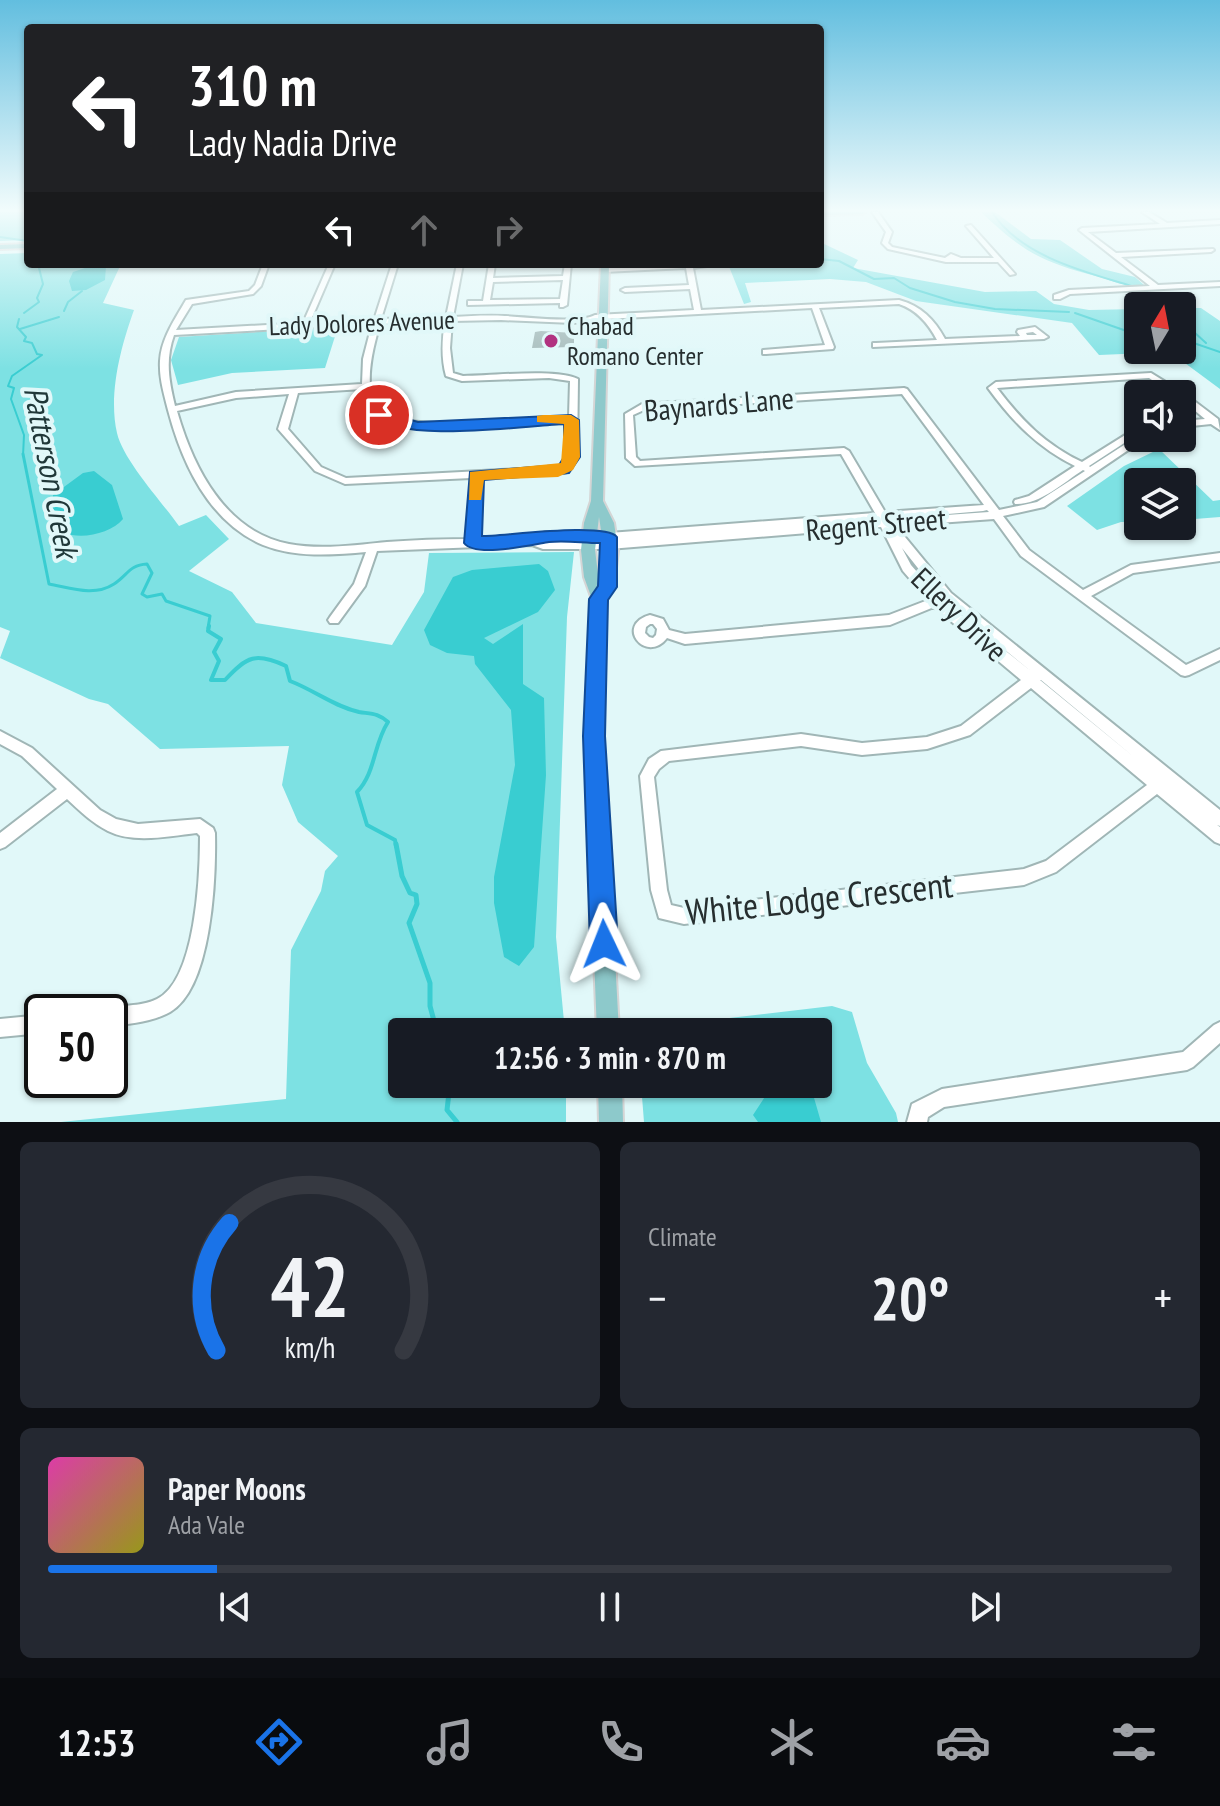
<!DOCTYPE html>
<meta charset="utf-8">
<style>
:root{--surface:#171b24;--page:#242831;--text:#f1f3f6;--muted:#9ea1a6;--line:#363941;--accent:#1a73e8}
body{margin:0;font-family:"PT Sans Narrow",sans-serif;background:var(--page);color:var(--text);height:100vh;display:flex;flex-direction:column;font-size:30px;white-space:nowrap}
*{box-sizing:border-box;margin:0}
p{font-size:26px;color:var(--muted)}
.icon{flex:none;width:44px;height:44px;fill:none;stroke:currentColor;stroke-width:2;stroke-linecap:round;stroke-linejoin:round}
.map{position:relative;height:1122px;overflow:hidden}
.drawer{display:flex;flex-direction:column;gap:20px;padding:20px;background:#0d0f14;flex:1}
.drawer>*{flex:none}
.top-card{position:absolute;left:24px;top:24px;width:800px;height:244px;border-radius:8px;box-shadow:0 2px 6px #0004;background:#202124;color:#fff;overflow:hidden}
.needle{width:52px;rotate:10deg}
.fabs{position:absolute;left:1124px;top:292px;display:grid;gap:16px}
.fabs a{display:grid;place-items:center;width:72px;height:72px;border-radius:8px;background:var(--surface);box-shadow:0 2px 6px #0004;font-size:40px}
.speed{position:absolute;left:24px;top:994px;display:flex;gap:16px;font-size:40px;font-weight:700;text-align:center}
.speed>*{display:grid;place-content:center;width:104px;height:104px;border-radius:50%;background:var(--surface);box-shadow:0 2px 6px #0004;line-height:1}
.speed .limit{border:4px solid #111;border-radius:12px;background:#fff;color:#111}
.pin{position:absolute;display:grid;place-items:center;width:68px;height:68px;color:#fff;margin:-34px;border:4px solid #fff;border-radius:50%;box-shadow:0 2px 8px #0007}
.me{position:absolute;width:88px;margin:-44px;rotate:358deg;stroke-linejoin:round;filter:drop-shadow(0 0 6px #0008)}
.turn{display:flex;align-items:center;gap:28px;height:168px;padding:0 32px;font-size:36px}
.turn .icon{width:104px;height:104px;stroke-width:2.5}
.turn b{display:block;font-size:56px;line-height:68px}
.lanes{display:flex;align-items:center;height:76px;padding:0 32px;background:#0003;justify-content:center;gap:40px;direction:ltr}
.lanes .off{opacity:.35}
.big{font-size:60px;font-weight:600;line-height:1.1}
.drawer .card{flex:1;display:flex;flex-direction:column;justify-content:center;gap:12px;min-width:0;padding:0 28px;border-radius:12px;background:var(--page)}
.drawer .dial{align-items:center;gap:0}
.dial svg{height:208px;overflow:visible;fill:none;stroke:var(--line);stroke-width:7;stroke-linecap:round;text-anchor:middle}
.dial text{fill:var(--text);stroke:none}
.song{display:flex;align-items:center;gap:24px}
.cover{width:96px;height:96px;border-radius:12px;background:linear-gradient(135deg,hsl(320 70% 55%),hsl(60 70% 35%))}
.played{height:8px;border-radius:4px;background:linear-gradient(90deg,var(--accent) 15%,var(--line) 15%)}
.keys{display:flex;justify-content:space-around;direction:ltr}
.heat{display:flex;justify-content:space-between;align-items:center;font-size:44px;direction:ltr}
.drawer .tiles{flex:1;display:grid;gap:20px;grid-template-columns:1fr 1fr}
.card:last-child{grid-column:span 2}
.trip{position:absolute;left:388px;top:1018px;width:444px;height:80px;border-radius:8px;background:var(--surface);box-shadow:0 2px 6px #0004;font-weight:600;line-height:80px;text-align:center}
.dock{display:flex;height:128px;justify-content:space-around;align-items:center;background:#090b0e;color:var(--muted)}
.dock .icon{width:56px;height:56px}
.dock .selected{color:var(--accent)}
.dock b{font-size:36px;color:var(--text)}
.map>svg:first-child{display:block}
.green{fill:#7de1e3}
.water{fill:#39cdd1}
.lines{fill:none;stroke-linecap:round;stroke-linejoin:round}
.stream-far3{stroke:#39cdd1;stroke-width:2}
.stream-far2{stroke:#39cdd1;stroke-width:3}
.stream-far1{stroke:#39cdd1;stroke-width:4}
.stream{stroke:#39cdd1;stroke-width:5}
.building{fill:#a4baba}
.minor-casing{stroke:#a0b6b6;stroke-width:4}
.major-casing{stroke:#d4d5d5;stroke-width:4}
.minor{fill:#fff;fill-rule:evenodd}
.major{fill:#8dc9cb;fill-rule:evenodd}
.route{fill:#1a73e8;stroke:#114b97;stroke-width:2}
.slow{fill:#f59e0b}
.poi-dot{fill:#b13280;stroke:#e1f8f9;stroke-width:3}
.labels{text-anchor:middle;stroke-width:8;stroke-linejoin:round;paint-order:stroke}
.far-street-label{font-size:26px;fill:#262e2f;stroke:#e1f8f9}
.far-poi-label{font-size:26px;fill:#262e2f;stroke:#e1f8f9;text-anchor:start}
.street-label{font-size:30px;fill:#262e2f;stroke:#e1f8f9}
.water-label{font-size:32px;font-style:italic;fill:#203839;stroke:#e1f8f9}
.near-street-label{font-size:36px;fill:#262e2f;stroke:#e1f8f9}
</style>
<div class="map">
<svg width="1220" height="1122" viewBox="0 0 1220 1122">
<rect width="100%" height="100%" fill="#e1f8f9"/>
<path class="green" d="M0,212H28V240L0,241Z
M981,212H995L1031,239L1060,240L1102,269L1135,277L1144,285C1118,286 1118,282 1096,276C1041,262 1022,251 981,212Z
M820,242L858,260L853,268L985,292L1036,291L1054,304L1089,310L1138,309V350H1182V308H1201L1220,321V389L1170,352L1099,355L1072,323L916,301L866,282L830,279L745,283L751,302L744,304L728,264H820Z
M28,253V264H121L103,303L134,310C121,346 108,394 117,433C123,460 162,502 179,526L206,515L229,539L189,571L232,592L256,623L392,645L424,592L429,553L574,552L567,617L556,937L565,1032H402V1084H566V1122H61L286,1099L291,950L321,891L325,871L338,856L298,822L282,785L289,746L160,749L108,704L89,699L0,658L10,631L0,627V254Z
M338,327L325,368L232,373L178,385L171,360L179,337Z
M1159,449L1213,501L1220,500V517L1182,520V482H1138V522H1121L1097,530L1067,506L1124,466Z
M832,1006L852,1012L867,1063L896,1113L898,1122H644L641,1084H818V1032H637L636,1018L721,1019Z"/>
<path class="water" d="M91,266H106L105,280L86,290L72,291L69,281L73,272Z
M94,471L112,485L123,519C108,537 66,543 51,524L53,495L83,473Z
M539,564L548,571L555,590L538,612L484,638L493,644L523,624V684L544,698L546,775L534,947L519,966L504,957L494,903V877L515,765L511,710L475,664L474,656L447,653L430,645L424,630L453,577L472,570Z
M782,1084H810L821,1122H758L753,1115L768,1092Z"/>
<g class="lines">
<path class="stream-far3" d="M992,212C1020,256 1085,272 1132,286
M0,237L28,241
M820,259L839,261L874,279L894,278L910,288L955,302L995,309L1069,312
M1147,292L1165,306
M64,311L68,302L82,291
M24,313L39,302L37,298L43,284L38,264
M1075,313L1138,335
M19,319L17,327L26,337L24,341L32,343L37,354L42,355L12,376L8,386L14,388L11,399L24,435L23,456
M1182,321L1206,343
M20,329L59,317
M1182,339L1220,352"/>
<path class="stream-far2" d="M23,454L49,584C71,588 94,597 114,584C128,575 129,565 147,564L152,573L142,594L147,597L162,594L166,601L210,616L208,628"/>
<path class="stream-far1" d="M209,626L208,631L221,639L214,652L219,661L211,680H225C247,656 256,652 286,666L290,681C314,690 333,706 359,712C372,714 378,713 388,722C373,745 376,772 357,792L367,825L395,840L396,846"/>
<path class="stream" d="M396,844L402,876L410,893L416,895L417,904L409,923L430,983V1006L437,1032
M450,1084L447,1110L457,1122"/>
</g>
<path class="building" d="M541,331L574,333V347L532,348L535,332Z"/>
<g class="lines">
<defs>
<path id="minor" d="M872,212H878L892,232L888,243L892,247L945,258L951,254L961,258H994L966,226L971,225L1015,274L1010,275L998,262H946L888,249L882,243L886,232Z
M1142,212H1149L1167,223L1220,220V224L1088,232L1116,253L1213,249L1214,250L1211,252L1121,257L1158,285L1220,282V286L1070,294L1060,299H1054V295L1069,290L1150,286L1079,230L1082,228L1160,224Z
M263,264H269L261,286L253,294L192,304L176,330L303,323L329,264H335L310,322L374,320L392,264H398L381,319L446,317L457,264H463L453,317C470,316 488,315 505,316C528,317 577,324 595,315L694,310L690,289L625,292L621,290L625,288L689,285L686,268L604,272L601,270L604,268L708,264L707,266L693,268L701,310L899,300C921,306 934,319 945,339L1020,336L1017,332L1018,330L1035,327L1048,337L1044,339L873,347V343H876L937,340C928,323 917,310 899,304L819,308L834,347L833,349L766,354H763V350L825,345L812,308L605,319L573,323L501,320L452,321L450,348L453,373L463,376C490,376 556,368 578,379L577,457L567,472L564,473L481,477L478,539L532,537L545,532L609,533L875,513L841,454L635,466L626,458L625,414L642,404L904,388L907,389L999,510L1037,502L1085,471L1083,470C1063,483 1040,505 1015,504L1014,502L1015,500L1029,496L1075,466C1038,448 1012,421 988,388L996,382L1151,373L1185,394L1218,419L1220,430L1211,424L1182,427V421L1205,419L1182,400V394H1173L1149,378L997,388C1021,420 1046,445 1082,462L1138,427V434L1089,466L1090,467L1138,436V438H1146L1044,507L1003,516L1029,550L1083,590L1131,565L1220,553V561L1133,573L1091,596L1186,665L1220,649V660L1189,675L1185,676L1181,675L1021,556L994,519L896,526L951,593L1220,810V826L1217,825L1220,827V844L1215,842L1157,794L1056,872L1024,885L684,924L659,918L651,890L640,776L649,759L661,751L801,734L862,743L927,737L961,726L1021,680L934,607L890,625L685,644L667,638C646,665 614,625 650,615L663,619L669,630L685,634L889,615L928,600L903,571L881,527L609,549H543L532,545L377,551L365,586L338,623H330L328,620L330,617L354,584L366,552C333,555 295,558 263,545C209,522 182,463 168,410C164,394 159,378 160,361C161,339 175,319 186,300L249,291L255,285ZM445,321C442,340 441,358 446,376L462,381L549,378L570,381L569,417C534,418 405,432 382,413C360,395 373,347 380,324ZM372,324L363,359L362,384L236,392L175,406C169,381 165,360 174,335ZM1033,332L1037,335H1027L1026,333ZM363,389C365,399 368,410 376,417C401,440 531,423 568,423L567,457L561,467L346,478L321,467L288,429L298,393ZM289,394L278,429L315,471L345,484L471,478L467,539C440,539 414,540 387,542C355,545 321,550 289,544C225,532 193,467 177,411L236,398ZM902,394L984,505L885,512L849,451L844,448L640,461L636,457L633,415L644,410ZM987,510L989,512L890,519L983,511ZM879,520L609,541H543H609ZM902,548L940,596H938L911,565ZM945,601L1032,672L944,602ZM650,624H653L657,629L656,635L653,638L649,637L645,633L646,627ZM1040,680H1041L1134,757ZM1031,688L1147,785L1046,861L1024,869L684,908L671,905L667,890L654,777L659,769L669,761L801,746L862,755L927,749L970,735Z
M489,264H495L493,278L563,276L565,264H571L567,305L563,307H560V303L468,305V301H483ZM563,280L560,299L490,300L493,282Z
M0,731L32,748L100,810L116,819L138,824L200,819L213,828L215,833C216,877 212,988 170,1012C152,1022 130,1024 110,1026V1012H103C118,1003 140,1008 157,999C196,980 200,875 200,836L197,833C169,836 134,844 108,831C92,823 80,811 67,799L5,847L0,849V833L57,789L22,756L0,744Z
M42,1015V1033L0,1037V1019Z
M1220,1022V1043L1193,1067L1187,1070L944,1107L928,1117L927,1122H907L912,1104L942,1089L1183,1052L1214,1025Z"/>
<path id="major" d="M820,212H866L862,214L820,215Z
M28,244V248L0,249V245Z
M601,264H609L603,501L614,523L618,550L615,577L606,599L603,736L619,1032H597L585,736L592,599L584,577L581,550L584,523L591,501ZM599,517L604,550L599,582L595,550Z
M598,1084H622L623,1122H599Z"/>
</defs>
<use href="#minor" class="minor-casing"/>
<use href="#major" class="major-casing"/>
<use href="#minor" class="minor"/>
<use href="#major" class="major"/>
</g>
<linearGradient id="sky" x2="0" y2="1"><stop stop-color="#62bedf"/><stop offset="0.57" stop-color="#f2fcfc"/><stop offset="1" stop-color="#f2fcfc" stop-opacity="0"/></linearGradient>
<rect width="1220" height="369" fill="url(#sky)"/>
<path class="route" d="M379,411L418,422L571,415L579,420L580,457L569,473L484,480L482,536C505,536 605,522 617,537V587L608,600L605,736L618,944L614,954L604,958L594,954L590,944L583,736L589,599L598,586L600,543C583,543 565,540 549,542C531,545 475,558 464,543L470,472L559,465L564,457V424C521,426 402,444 372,415Z"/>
<path class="slow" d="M543,415H571L579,420L580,457L573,470L558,477L484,480L481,500H469L470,472L561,463L564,424L537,422V416Z"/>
<circle class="poi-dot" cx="551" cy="341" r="8"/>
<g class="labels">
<g class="far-street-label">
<text transform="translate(362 323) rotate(-2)" y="9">Lady Dolores Avenue</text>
</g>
<g class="far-poi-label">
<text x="567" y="335">Chabad<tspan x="567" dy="30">Romano Center</tspan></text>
</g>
<g class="street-label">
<text transform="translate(719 405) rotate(-5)" y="10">Baynards Lane</text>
<text transform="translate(876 525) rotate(-5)" y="10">Regent Street</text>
<text transform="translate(959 615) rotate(44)" y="10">Ellery Drive</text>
</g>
<g class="water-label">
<text transform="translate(51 472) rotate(79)" y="11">Patterson Creek</text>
</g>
<g class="near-street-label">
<text transform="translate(819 898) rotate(-6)" y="13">White Lodge Crescent</text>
</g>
</g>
</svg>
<div class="fabs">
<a><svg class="needle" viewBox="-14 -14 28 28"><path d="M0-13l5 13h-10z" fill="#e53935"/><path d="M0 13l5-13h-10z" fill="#9ea1a6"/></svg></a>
<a><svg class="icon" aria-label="sound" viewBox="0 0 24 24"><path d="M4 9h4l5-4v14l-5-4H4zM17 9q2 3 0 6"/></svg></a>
<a><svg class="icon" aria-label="layers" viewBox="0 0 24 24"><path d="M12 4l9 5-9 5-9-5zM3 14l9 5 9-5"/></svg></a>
</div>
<div class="speed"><div class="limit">50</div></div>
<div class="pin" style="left:379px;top:415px;background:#d93025"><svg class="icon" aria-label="arrive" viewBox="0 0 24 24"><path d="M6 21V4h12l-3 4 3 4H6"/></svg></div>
<svg class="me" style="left:604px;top:944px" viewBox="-20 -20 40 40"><path d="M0-17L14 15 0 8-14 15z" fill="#1a73e8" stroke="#fff" stroke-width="4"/></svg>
<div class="trip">12:56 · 3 min · 870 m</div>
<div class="top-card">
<div class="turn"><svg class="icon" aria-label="left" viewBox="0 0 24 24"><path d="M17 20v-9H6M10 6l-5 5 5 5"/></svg><div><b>310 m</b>Lady Nadia Drive</div></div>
<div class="lanes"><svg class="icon" aria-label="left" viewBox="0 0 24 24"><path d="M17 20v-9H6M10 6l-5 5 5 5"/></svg><svg class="icon off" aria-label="ahead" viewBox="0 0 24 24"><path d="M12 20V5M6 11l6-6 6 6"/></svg><svg class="icon off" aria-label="right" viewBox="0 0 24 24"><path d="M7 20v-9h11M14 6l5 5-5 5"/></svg></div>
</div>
</div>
<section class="drawer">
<div class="tiles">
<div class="card dial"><svg viewBox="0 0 100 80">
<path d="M14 69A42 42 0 1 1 86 69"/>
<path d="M14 69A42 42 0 0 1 19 20" stroke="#1a73e8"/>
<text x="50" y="56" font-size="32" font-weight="700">42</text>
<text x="50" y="72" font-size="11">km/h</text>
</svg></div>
<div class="card"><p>Climate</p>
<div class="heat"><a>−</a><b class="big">20°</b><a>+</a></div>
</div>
<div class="card">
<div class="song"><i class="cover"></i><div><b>Paper Moons</b><p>Ada Vale</p></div></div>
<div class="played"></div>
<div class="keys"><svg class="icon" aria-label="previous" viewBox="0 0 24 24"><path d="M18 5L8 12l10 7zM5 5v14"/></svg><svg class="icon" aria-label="pause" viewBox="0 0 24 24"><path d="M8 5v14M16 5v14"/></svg><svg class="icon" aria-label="next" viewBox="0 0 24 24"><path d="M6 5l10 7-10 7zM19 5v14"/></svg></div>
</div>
</div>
</section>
<nav class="dock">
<b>12:53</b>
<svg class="icon selected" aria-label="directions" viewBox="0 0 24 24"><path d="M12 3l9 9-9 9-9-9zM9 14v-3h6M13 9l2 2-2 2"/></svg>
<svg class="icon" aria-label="music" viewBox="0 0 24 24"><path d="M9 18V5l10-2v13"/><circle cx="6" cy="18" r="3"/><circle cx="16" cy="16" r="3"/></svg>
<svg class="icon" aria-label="phone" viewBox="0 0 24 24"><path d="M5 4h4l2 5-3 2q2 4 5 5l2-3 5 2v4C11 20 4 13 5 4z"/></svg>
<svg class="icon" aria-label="climate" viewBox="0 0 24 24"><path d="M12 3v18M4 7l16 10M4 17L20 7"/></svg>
<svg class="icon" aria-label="car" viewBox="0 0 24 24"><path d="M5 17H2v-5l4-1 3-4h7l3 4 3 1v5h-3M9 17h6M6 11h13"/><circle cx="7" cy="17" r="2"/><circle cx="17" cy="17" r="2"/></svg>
<svg class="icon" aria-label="filters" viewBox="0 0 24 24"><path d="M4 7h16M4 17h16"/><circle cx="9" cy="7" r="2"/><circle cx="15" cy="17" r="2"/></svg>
</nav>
